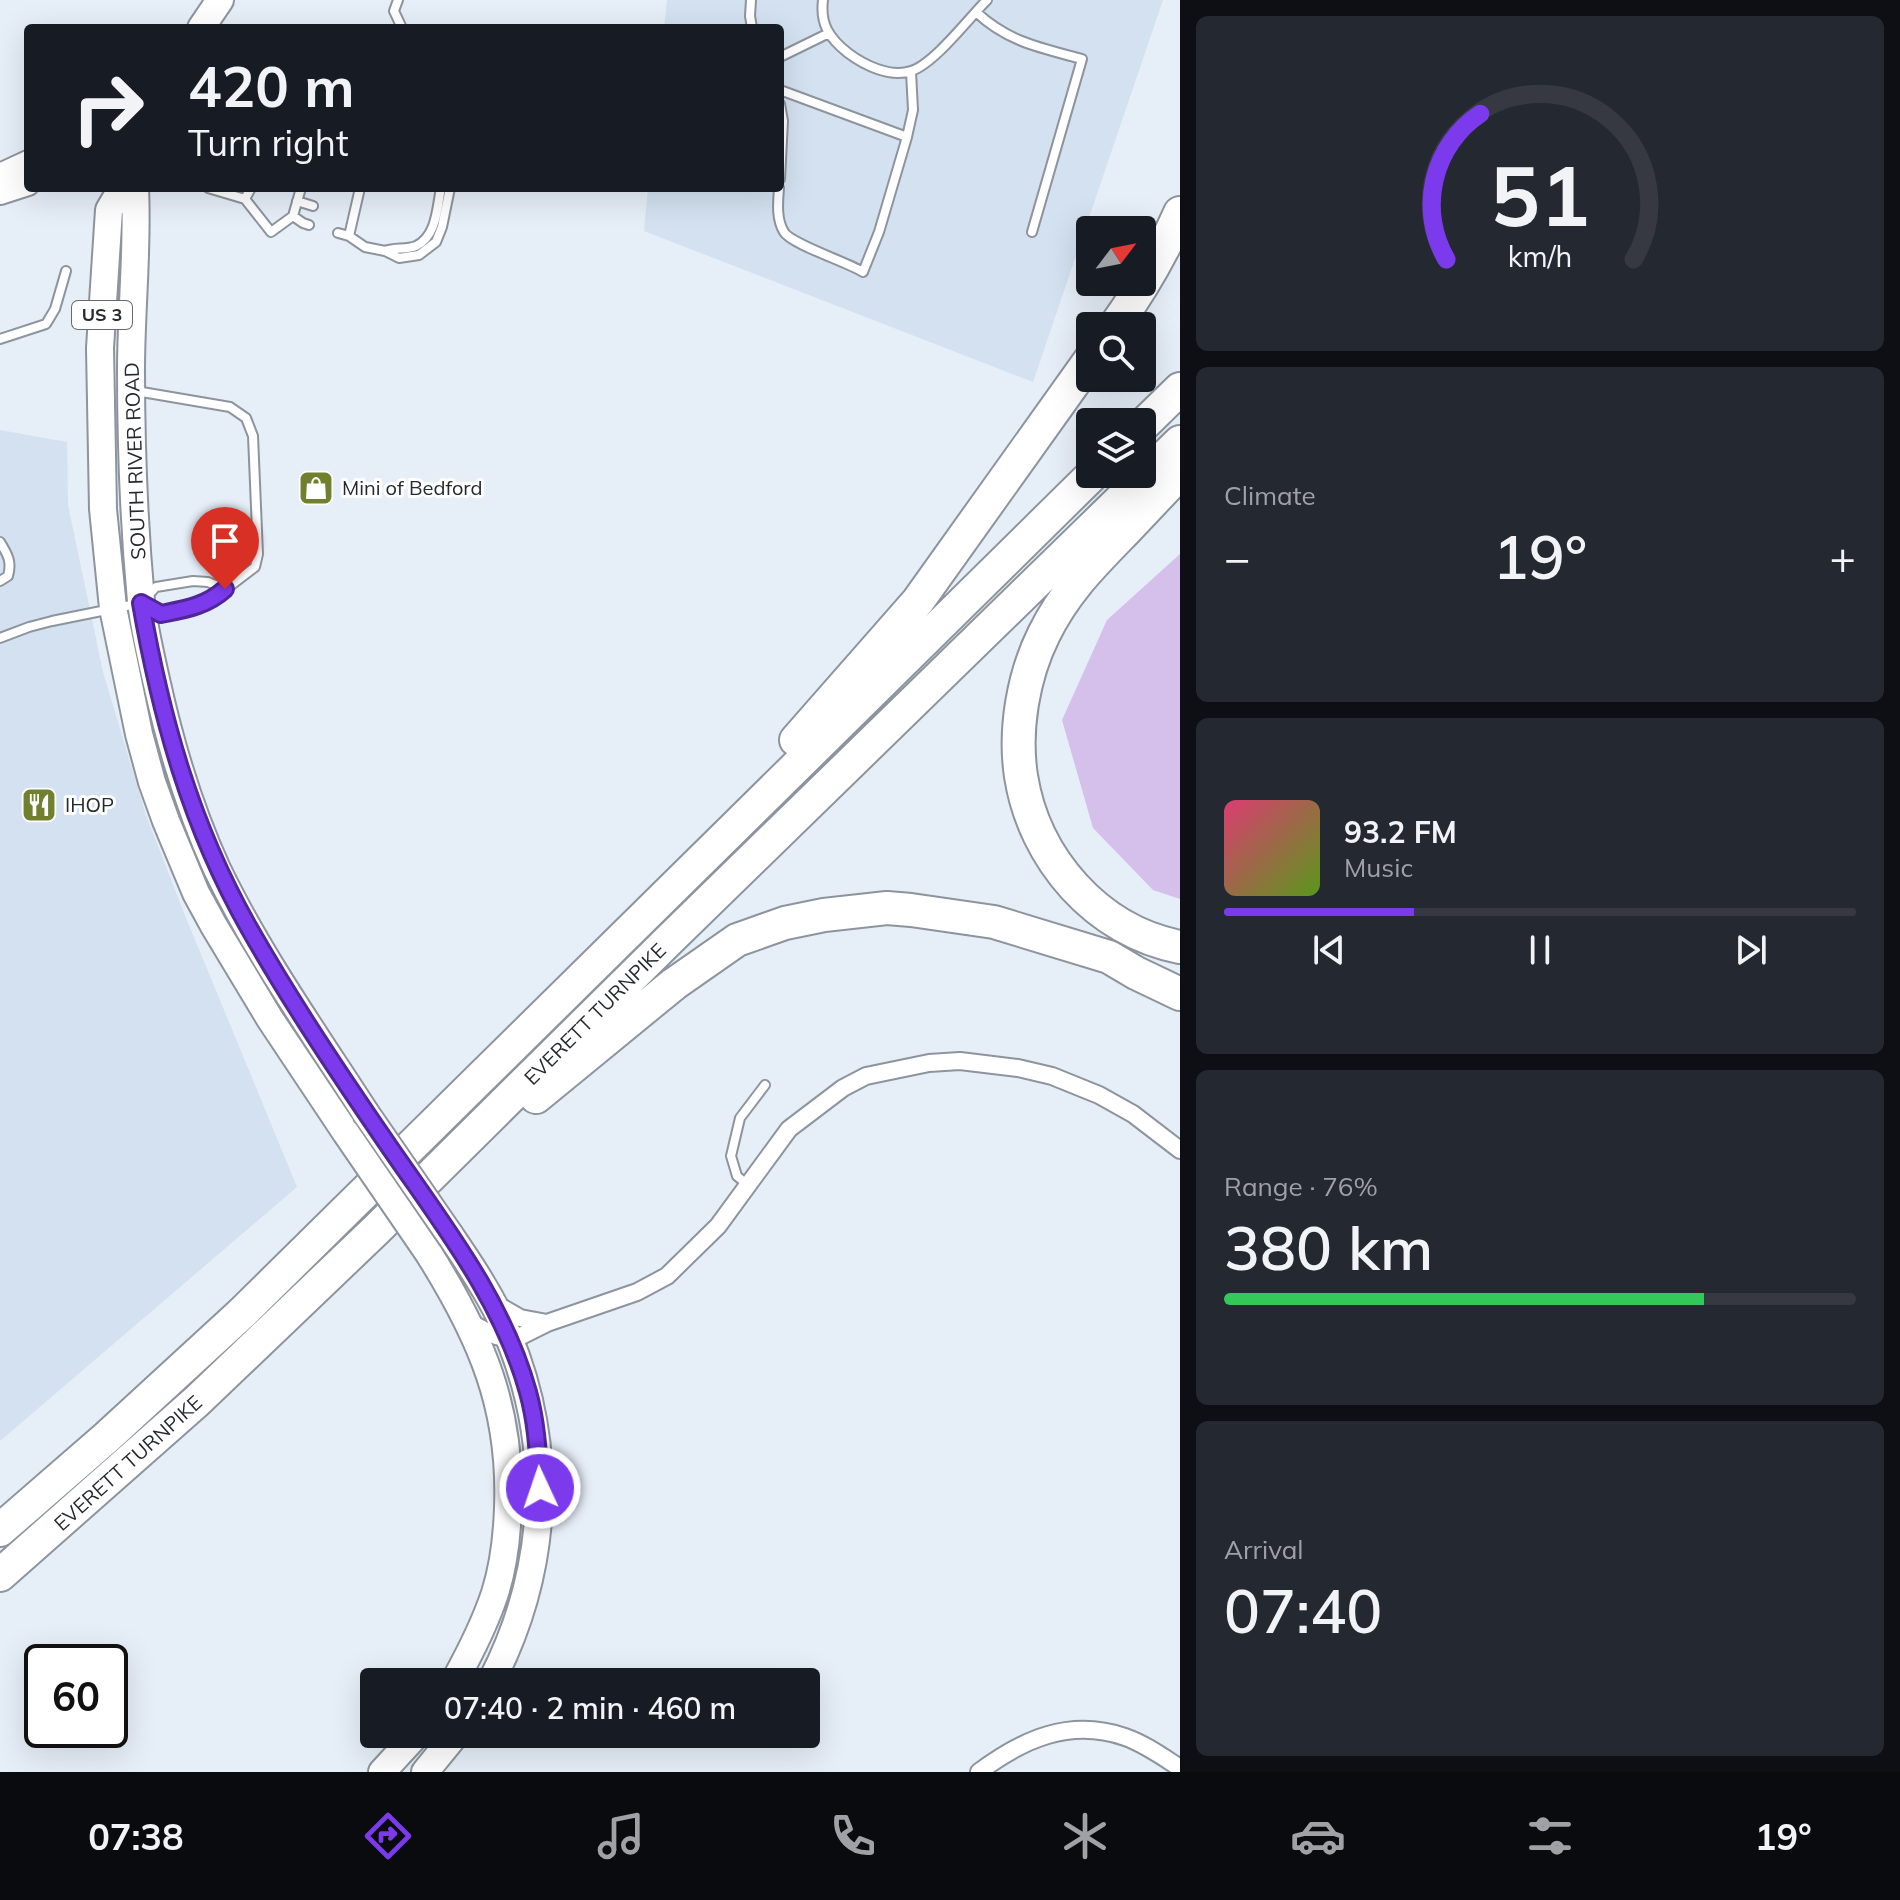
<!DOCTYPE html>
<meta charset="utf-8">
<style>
:root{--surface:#171b24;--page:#242831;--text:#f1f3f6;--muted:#9ea1a6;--line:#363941;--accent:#7c3aed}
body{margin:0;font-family:Mulish,sans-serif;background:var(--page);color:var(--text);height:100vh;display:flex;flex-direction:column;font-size:30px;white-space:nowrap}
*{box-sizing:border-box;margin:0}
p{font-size:26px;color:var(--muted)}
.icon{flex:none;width:44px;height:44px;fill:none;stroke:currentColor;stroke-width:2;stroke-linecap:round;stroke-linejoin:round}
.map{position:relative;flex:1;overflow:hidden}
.side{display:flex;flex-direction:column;gap:16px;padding:16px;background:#0d0f14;width:720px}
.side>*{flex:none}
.hud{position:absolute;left:24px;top:24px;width:760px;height:168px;border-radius:8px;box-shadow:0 8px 32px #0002;background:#171b24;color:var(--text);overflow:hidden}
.needle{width:52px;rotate:58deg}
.tools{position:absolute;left:1076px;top:216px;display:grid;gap:16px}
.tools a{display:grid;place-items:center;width:80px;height:80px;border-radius:8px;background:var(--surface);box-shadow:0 8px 32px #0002;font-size:40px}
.speed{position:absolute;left:24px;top:1644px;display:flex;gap:16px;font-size:40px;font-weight:700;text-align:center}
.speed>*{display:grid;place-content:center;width:104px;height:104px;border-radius:50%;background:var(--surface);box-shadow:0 8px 32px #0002;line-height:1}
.speed .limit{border:4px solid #111;border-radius:12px;background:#fff;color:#111}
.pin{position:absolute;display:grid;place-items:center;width:68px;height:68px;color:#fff;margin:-82px -34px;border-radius:50% 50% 50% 0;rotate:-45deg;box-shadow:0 0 8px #0007}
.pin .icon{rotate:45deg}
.me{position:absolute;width:88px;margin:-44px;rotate:357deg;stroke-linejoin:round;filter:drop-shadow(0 0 6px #0008)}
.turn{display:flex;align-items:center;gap:28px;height:168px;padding:0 32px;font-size:36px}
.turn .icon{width:104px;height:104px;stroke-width:2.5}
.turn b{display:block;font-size:56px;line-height:68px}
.big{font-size:60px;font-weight:600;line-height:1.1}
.side .widget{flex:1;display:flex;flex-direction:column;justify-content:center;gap:12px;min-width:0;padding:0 28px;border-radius:12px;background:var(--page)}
.side .dial{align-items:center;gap:0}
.dial svg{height:208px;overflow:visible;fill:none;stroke:var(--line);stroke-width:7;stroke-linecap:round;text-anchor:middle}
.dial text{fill:var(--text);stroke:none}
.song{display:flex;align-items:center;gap:24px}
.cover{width:96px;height:96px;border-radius:12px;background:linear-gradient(135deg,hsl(340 70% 55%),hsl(90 70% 35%))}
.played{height:8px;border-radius:4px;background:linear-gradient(90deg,var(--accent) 30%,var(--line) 30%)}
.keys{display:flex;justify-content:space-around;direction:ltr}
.heat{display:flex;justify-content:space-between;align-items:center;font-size:44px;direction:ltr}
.charge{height:12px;border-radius:6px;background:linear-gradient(90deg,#34c759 76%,var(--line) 0)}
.trip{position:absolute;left:360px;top:1668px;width:460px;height:80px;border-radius:8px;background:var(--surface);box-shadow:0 8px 32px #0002;font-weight:600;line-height:80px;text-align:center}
.tabs{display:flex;height:128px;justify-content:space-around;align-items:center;background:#090b0e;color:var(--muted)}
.tabs .icon{width:56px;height:56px}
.tabs .selected{color:var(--accent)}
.tabs b{font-size:36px;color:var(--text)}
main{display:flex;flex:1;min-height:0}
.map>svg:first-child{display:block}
.built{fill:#d3e1f0}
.green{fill:#d4c0eb}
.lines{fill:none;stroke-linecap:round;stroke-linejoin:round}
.service-casing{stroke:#8d949d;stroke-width:12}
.minor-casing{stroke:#8d949d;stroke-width:20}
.tertiary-casing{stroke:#8d949d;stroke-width:26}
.primary-casing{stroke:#8d949d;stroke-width:30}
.motorway-casing{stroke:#8d949d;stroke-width:36}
.service{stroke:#fff;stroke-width:8}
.minor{stroke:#fff;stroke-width:16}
.tertiary{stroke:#fff;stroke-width:22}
.primary{stroke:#fff;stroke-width:26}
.motorway{stroke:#fff;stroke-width:32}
.primary-bridge-casing{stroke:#8d949d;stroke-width:30;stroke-linecap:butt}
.primary-bridge{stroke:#fff;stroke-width:26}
.route-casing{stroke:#51269a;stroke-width:20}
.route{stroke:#7c3aed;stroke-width:14}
.labels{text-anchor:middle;stroke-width:6;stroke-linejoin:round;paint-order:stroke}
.shield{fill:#fff;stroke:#67696c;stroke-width:2}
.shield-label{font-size:18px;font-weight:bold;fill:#26292d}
.street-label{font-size:20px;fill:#26292d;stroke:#fff}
.poi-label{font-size:20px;fill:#26292d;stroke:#fff;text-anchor:start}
</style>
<main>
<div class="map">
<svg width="1180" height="1772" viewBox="0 0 1180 1772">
<rect width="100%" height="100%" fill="#e6eef8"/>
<path class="built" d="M667,0H1163L1033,382L644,231L648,188H780V28H664Z
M0,430L67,442L68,505L103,672L146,815L184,913L297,1187L0,1441Z"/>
<path class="green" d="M1180,554V899L1153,890L1093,828L1062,720L1107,620Z"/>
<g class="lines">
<defs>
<path id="service" d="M398,0L394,11L402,28
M751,0L750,16L752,28
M823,0C820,24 829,38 848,53C864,65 890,78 911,71C934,64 969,18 987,0
M976,12C1008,42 1041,48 1082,59L1032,232
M780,57L829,33
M780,104L783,121L780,179
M907,137L913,110L911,72
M208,188L245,199L251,188
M779,188C778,202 776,219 784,232C791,244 847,262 863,272L879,232L907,137L780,90
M245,199L271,232L293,216L301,188
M297,201L313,206
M293,216L303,223L309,225
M338,233L349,236L360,188
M349,236L365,247L385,251L399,258L419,255L436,242L442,227L450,188
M385,251C395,247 406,250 416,246C437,236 437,207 441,188
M0,339L46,324L55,309L66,271
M136,391L230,407L246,418L253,436L258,554L255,567L213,599L200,606L161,614L146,606
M0,542C8,555 12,562 8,576L0,581
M0,638L29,627L52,621L141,603L156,587L193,581L208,582L225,589
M748,1185L737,1176L731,1156L740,1118L765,1085"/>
<path id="minor" d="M496,1304L520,1318L547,1323
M469,1322L496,1336L509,1338L523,1335L547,1323L637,1292L667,1276L718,1226L789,1129L843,1088L866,1076L929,1063L960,1061L1018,1068L1052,1076L1099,1095L1133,1114L1180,1150
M979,1772C1023,1739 1070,1718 1125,1737C1145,1744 1163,1757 1180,1768"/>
<path id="tertiary" d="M0,175L28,162
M0,193L28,184"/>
<path id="primary" d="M201,28L220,0
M122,188L109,210L100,348L103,509L113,608L139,734L152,782L166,821L196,893L214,926L270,1019L346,1133
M135,188C138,249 131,309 131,370C131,447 134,525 141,601C144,629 151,657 157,684C171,747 190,810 217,869C258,954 314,1033 365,1112
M450,1235C467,1260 484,1285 498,1313C556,1433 552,1564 491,1682
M429,1254C481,1337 512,1408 508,1508C507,1536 504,1565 495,1593C485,1624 470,1653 454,1682
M382,1772L417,1734
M425,1772L456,1734"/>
<path id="motorway" d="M1115,326C1141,290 1162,254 1180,213
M1142,426L1180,389
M1180,473C1162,492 1144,511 1126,530C1093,564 1065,591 1044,634C1023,676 1014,730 1021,776C1034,859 1097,931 1180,947
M796,740L918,601L1090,360
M536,1097L674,984L737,940L785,923L824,915L887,908L911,910L994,922L1109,957L1136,973L1180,994
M0,1530L107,1437L242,1313L1093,474
M0,1575L197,1401L377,1229L667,942L1180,442"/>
</defs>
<use href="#service" class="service-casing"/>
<use href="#minor" class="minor-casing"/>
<use href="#tertiary" class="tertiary-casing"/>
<use href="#primary" class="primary-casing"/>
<use href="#motorway" class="motorway-casing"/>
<use href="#service" class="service"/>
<use href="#minor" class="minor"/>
<use href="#tertiary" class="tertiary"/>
<use href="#primary" class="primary"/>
<use href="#motorway" class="motorway"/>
<defs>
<path id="primary-bridge" d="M365,1112L450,1235
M346,1133L429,1254"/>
</defs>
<use href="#primary-bridge" class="primary-bridge-casing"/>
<use href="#primary-bridge" class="primary-bridge"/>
</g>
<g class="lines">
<defs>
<path id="route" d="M225,589C206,606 186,609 161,614L141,603C161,718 191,826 249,928C291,1002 338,1072 386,1142C440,1221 502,1298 528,1392C537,1424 538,1456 540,1488"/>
</defs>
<use href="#route" class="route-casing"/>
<use href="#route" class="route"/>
</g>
<defs>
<symbol id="shop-square" viewBox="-11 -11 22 22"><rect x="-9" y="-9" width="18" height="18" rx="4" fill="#71802f" stroke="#fff"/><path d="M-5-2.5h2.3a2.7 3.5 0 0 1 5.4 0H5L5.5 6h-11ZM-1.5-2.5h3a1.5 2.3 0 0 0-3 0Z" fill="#fff"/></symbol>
<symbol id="restaurant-square" viewBox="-11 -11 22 22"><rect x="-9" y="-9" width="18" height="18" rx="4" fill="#71802f" stroke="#fff"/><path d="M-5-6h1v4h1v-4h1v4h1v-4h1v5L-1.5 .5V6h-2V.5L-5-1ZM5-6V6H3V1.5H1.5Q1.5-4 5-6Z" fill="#fff"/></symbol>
</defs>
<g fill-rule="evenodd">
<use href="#shop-square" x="296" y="468" width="40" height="40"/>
<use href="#restaurant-square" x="19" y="785" width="40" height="40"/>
</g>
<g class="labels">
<rect class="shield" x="72" y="301" width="60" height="28" rx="6"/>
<g class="shield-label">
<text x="102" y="321">US 3</text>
</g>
<g class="street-label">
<text transform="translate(135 461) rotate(-92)" y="7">SOUTH RIVER ROAD</text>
<text transform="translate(595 1014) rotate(-45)" y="7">EVERETT TURNPIKE</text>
<text transform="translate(128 1463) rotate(-42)" y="7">EVERETT TURNPIKE</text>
</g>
<g class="poi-label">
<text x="342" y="495">Mini of Bedford</text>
<text x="65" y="812">IHOP</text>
</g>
</g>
</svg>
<div class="tools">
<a><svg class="needle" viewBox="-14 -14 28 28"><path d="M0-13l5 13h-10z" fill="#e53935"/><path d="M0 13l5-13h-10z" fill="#9ea1a6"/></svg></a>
<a><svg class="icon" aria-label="search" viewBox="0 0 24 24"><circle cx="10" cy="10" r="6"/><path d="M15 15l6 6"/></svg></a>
<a><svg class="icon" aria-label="layers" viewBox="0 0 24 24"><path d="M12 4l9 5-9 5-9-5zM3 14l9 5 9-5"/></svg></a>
</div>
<div class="speed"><div class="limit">60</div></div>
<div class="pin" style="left:225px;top:589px;background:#d93025"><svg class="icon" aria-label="arrive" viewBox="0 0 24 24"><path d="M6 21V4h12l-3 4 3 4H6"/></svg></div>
<svg class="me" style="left:540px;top:1488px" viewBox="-20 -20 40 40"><circle r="17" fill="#7c3aed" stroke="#fff" stroke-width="3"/><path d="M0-11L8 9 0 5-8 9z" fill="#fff"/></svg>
<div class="trip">07:40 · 2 min · 460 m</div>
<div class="hud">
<div class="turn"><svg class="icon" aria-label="right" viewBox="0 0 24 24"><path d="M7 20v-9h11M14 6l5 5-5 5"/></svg><div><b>420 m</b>Turn right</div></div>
</div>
</div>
<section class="side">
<div class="widget dial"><svg viewBox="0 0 100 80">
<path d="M14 69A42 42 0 1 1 86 69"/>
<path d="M14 69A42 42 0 0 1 27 13" stroke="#7c3aed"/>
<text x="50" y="56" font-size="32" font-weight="700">51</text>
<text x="50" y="72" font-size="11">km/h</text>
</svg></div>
<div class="widget"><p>Climate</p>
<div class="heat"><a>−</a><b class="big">19°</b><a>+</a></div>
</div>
<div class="widget">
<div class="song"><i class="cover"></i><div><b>93.2 FM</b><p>Music</p></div></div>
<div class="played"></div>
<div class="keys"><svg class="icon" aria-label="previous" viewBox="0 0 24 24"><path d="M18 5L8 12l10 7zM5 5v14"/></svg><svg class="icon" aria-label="pause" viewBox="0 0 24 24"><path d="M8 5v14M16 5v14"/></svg><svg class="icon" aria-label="next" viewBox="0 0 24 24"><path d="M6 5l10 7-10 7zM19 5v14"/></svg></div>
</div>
<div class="widget"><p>Range · 76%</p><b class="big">380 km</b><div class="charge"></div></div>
<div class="widget"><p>Arrival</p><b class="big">07:40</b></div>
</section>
</main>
<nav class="tabs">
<b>07:38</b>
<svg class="icon selected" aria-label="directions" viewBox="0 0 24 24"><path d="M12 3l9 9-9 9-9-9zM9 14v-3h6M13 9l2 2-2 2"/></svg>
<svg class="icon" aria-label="music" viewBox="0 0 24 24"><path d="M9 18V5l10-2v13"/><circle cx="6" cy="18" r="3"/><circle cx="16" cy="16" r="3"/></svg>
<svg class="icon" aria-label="phone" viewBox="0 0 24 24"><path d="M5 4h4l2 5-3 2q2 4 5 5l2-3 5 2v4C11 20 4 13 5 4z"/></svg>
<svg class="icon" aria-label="climate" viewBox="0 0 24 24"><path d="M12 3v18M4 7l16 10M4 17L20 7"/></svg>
<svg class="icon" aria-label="car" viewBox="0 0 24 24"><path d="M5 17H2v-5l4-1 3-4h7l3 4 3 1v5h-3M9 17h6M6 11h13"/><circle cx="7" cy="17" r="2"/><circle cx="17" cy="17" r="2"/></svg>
<svg class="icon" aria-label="filters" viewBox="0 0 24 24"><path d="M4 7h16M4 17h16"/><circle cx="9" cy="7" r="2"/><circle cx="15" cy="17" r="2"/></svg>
<b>19°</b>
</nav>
